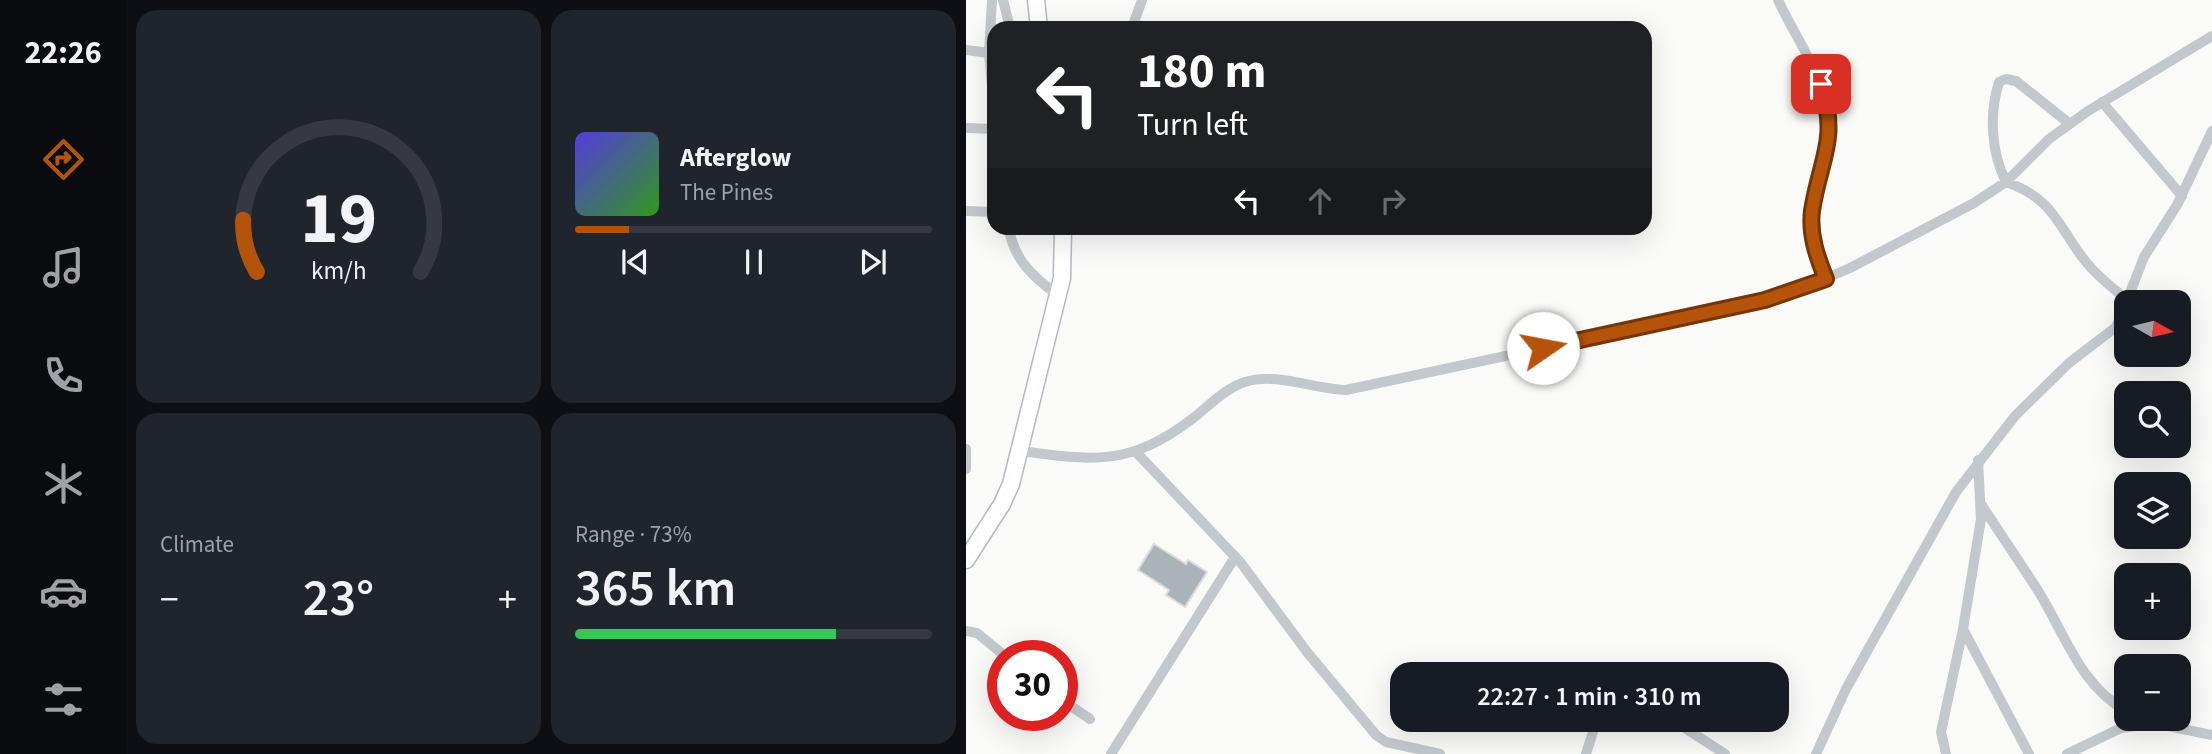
<!DOCTYPE html>
<meta charset="utf-8">
<style>
:root{--surface:#171b24;--page:#20242c;--text:#f1f3f6;--muted:#9ea1a6;--line:#363941;--accent:#b45309}
body{margin:0;font-family:"Source Sans 3",sans-serif;background:var(--page);color:var(--text);height:100vh;display:flex;flex-direction:column;font-size:26px;white-space:nowrap}
*{box-sizing:border-box;margin:0}
p{font-size:23px;color:var(--muted)}
.icon{flex:none;width:38px;height:38px;fill:none;stroke:currentColor;stroke-width:2;stroke-linecap:round;stroke-linejoin:round}
.map{position:relative;flex:1;overflow:hidden}
.sheet{display:flex;flex-direction:column;gap:10px;padding:10px;background:#0d0f14;width:840px}
.sheet>*{flex:none}
.banner{position:absolute;left:21px;top:21px;width:665px;height:214px;border-radius:21px;box-shadow:0 7px 28px #0002;background:#202124;color:#fff;overflow:hidden}
.needle{width:46px;rotate:98deg}
.buttons{position:absolute;left:1148px;top:290px;display:grid;gap:14px}
.buttons a{display:grid;place-items:center;width:77px;height:77px;border-radius:14px;background:var(--surface);box-shadow:0 7px 28px #0002;font-size:35px}
.speed{position:absolute;left:21px;top:640px;display:flex;gap:14px;font-size:35px;font-weight:700;text-align:center}
.speed>*{display:grid;place-content:center;width:91px;height:91px;border-radius:50%;background:var(--surface);box-shadow:0 7px 28px #0002;line-height:1}
.speed .limit{border:10px solid #d22;background:#fff;color:#111}
.pin{position:absolute;display:grid;place-items:center;width:60px;height:60px;color:#fff;margin:-30px;border-radius:14px;box-shadow:0 4px 10px #0006}
.me{position:absolute;width:77px;margin:-38px;rotate:78deg;stroke-linejoin:round;filter:drop-shadow(0 0 5px #0008)}
.turn{display:flex;align-items:center;gap:24px;height:147px;padding:0 35px;font-size:32px}
.turn .icon{width:91px;height:91px;stroke-width:2.5}
.turn b{display:block;font-size:49px;line-height:60px}
.lanes{display:flex;align-items:center;height:66px;padding:0 35px;background:#0003;justify-content:center;gap:35px;direction:ltr}
.lanes .off{opacity:.35}
.big{font-size:52px;font-weight:600;line-height:1.1}
.sheet .widget{flex:1;display:flex;flex-direction:column;justify-content:center;gap:10px;min-width:0;padding:0 24px;border-radius:21px;background:var(--page)}
.sheet .dial{align-items:center;gap:0}
.dial svg{height:182px;overflow:visible;fill:none;stroke:var(--line);stroke-width:7;stroke-linecap:round;text-anchor:middle}
.dial text{fill:var(--text);stroke:none}
.song{display:flex;align-items:center;gap:21px}
.cover{width:84px;height:84px;border-radius:10px;background:linear-gradient(135deg,hsl(250 70% 55%),hsl(110 70% 35%))}
.played{height:7px;border-radius:4px;background:linear-gradient(90deg,var(--accent) 15%,var(--line) 15%)}
.keys{display:flex;justify-content:space-around;direction:ltr}
.heat{display:flex;justify-content:space-between;align-items:center;font-size:38px;direction:ltr}
.charge{height:10px;border-radius:5px;background:linear-gradient(90deg,#34c759 73%,var(--line) 0)}
.sheet .tiles{flex:1;display:grid;gap:10px;grid-template-columns:repeat(2,1fr)}
.trip{position:absolute;left:424px;top:662px;width:399px;height:70px;border-radius:21px;background:var(--surface);box-shadow:0 7px 28px #0002;font-weight:600;line-height:70px;text-align:center}
main{display:flex;flex:1;min-height:0}
.dock{display:flex;flex-direction:column;width:126px;justify-content:space-around;align-items:center;background:#090b0e;color:var(--muted)}
.dock .icon{width:49px;height:49px}
.dock .active{color:var(--accent)}
.dock b{font-size:32px;color:var(--text)}
.map>svg:first-child{display:block}
.building{fill:#aab3b9;stroke:#dcdcda;stroke-width:2}
.lines{fill:none;stroke-linecap:round;stroke-linejoin:round}
.secondary-casing{stroke:#b3babf;stroke-width:19}
.minor{stroke:#c3c8cc;stroke-width:10}
.secondary{stroke:#fff;stroke-width:16}
.route-casing{stroke:#753606;stroke-width:18}
.route{stroke:#b45309;stroke-width:12}
</style>
<main>
<nav class="dock">
<b>22:26</b>
<svg class="icon active" aria-label="directions" viewBox="0 0 24 24"><path d="M12 3l9 9-9 9-9-9zM9 14v-3h6M13 9l2 2-2 2"/></svg>
<svg class="icon" aria-label="music" viewBox="0 0 24 24"><path d="M9 18V5l10-2v13"/><circle cx="6" cy="18" r="3"/><circle cx="16" cy="16" r="3"/></svg>
<svg class="icon" aria-label="phone" viewBox="0 0 24 24"><path d="M5 4h4l2 5-3 2q2 4 5 5l2-3 5 2v4C11 20 4 13 5 4z"/></svg>
<svg class="icon" aria-label="climate" viewBox="0 0 24 24"><path d="M12 3v18M4 7l16 10M4 17L20 7"/></svg>
<svg class="icon" aria-label="car" viewBox="0 0 24 24"><path d="M5 17H2v-5l4-1 3-4h7l3 4 3 1v5h-3M9 17h6M6 11h13"/><circle cx="7" cy="17" r="2"/><circle cx="17" cy="17" r="2"/></svg>
<svg class="icon" aria-label="filters" viewBox="0 0 24 24"><path d="M4 7h16M4 17h16"/><circle cx="9" cy="7" r="2"/><circle cx="15" cy="17" r="2"/></svg>
</nav>
<section class="sheet">
<div class="tiles">
<div class="widget dial"><svg viewBox="0 0 100 80">
<path d="M14 69A42 42 0 1 1 86 69"/>
<path d="M14 69A42 42 0 0 1 8 46" stroke="#b45309"/>
<text x="50" y="56" font-size="32" font-weight="700">19</text>
<text x="50" y="72" font-size="11">km/h</text>
</svg></div>
<div class="widget">
<div class="song"><i class="cover"></i><div><b>Afterglow</b><p>The Pines</p></div></div>
<div class="played"></div>
<div class="keys"><svg class="icon" aria-label="previous" viewBox="0 0 24 24"><path d="M18 5L8 12l10 7zM5 5v14"/></svg><svg class="icon" aria-label="pause" viewBox="0 0 24 24"><path d="M8 5v14M16 5v14"/></svg><svg class="icon" aria-label="next" viewBox="0 0 24 24"><path d="M6 5l10 7-10 7zM19 5v14"/></svg></div>
</div>
<div class="widget"><p>Climate</p>
<div class="heat"><a>−</a><b class="big">23°</b><a>+</a></div>
</div>
<div class="widget"><p>Range · 73%</p><b class="big">365 km</b><div class="charge"></div></div>
</div>
</section>
<div class="map">
<svg width="1246" height="754" viewBox="0 0 1246 754">
<rect width="100%" height="100%" fill="#fafaf8"/>
<path class="building" d="M188,544L220,564L222,560L241,572L219,607L200,595L203,590L172,570Z"/>
<g class="lines">
<defs>
<path id="secondary" d="M70,0L73,28
M0,560L36,504L45,484L96,278L97,228"/>
</defs>
<use href="#secondary" class="secondary-casing"/>
<path class="minor" d="M26,0L23,53L28,109
M37,0L44,28
M812,0C831,41 859,76 863,122C865,154 850,181 846,211C843,235 851,257 860,279
M166,28L176,0
M0,50L23,53
M1136,102L1216,196
M1104,124L1050,81L1040,79L1033,82C1023,114 1025,152 1040,182C1089,199 1092,227 1120,262C1132,277 1147,288 1161,300
M0,128L28,129
M0,211L28,212
M43,228C47,259 68,278 92,295
M1160,303L1178,257L1211,205L1246,131
M0,449V469
M54,451C128,461 164,466 226,419C243,406 258,389 279,382C310,372 348,389 380,390L676,327L833,290L884,268L1008,203L1040,182L1083,139L1122,111L1246,36
M170,452L275,563L341,652L410,735L420,742L474,754
M1015,504C1033,532 1051,558 1069,586C1098,630 1112,684 1160,711
M997,629L1063,754
M0,631L11,633L39,656
M96,700L124,719
M705,719L759,754
M1178,721L1246,735
M145,754L269,557
M620,754L631,719
M850,754L880,689L990,492L1049,416L1103,363L1150,327L1160,304
M980,754L975,732L997,629L1015,519L1012,460
M1101,754L1155,728L1183,724"/>
<use href="#secondary" class="secondary"/>
</g>
<g class="lines">
<defs>
<path id="route" d="M577,348L799,300L860,279C851,257 843,234 846,211C854,158 873,141 855,84"/>
</defs>
<use href="#route" class="route-casing"/>
<use href="#route" class="route"/>
</g>
</svg>
<div class="buttons">
<a><svg class="needle" viewBox="-14 -14 28 28"><path d="M0-13l5 13h-10z" fill="#e53935"/><path d="M0 13l5-13h-10z" fill="#9ea1a6"/></svg></a>
<a><svg class="icon" aria-label="search" viewBox="0 0 24 24"><circle cx="10" cy="10" r="6"/><path d="M15 15l6 6"/></svg></a>
<a><svg class="icon" aria-label="layers" viewBox="0 0 24 24"><path d="M12 4l9 5-9 5-9-5zM3 14l9 5 9-5"/></svg></a>
<a>+</a>
<a>−</a>
</div>
<div class="speed"><div class="limit">30</div></div>
<div class="pin" style="left:855px;top:84px;background:#d93025"><svg class="icon" aria-label="arrive" viewBox="0 0 24 24"><path d="M6 21V4h12l-3 4 3 4H6"/></svg></div>
<svg class="me" style="left:577px;top:348px" viewBox="-20 -20 40 40"><circle r="19" fill="#fff"/><path d="M0-13L10 11 0 6-10 11z" fill="#b45309"/></svg>
<div class="trip">22:27 · 1 min · 310 m</div>
<div class="banner">
<div class="turn"><svg class="icon" aria-label="left" viewBox="0 0 24 24"><path d="M17 20v-9H6M10 6l-5 5 5 5"/></svg><div><b>180 m</b>Turn left</div></div>
<div class="lanes"><svg class="icon" aria-label="left" viewBox="0 0 24 24"><path d="M17 20v-9H6M10 6l-5 5 5 5"/></svg><svg class="icon off" aria-label="ahead" viewBox="0 0 24 24"><path d="M12 20V5M6 11l6-6 6 6"/></svg><svg class="icon off" aria-label="right" viewBox="0 0 24 24"><path d="M7 20v-9h11M14 6l5 5-5 5"/></svg></div>
</div>
</div>
</main>
